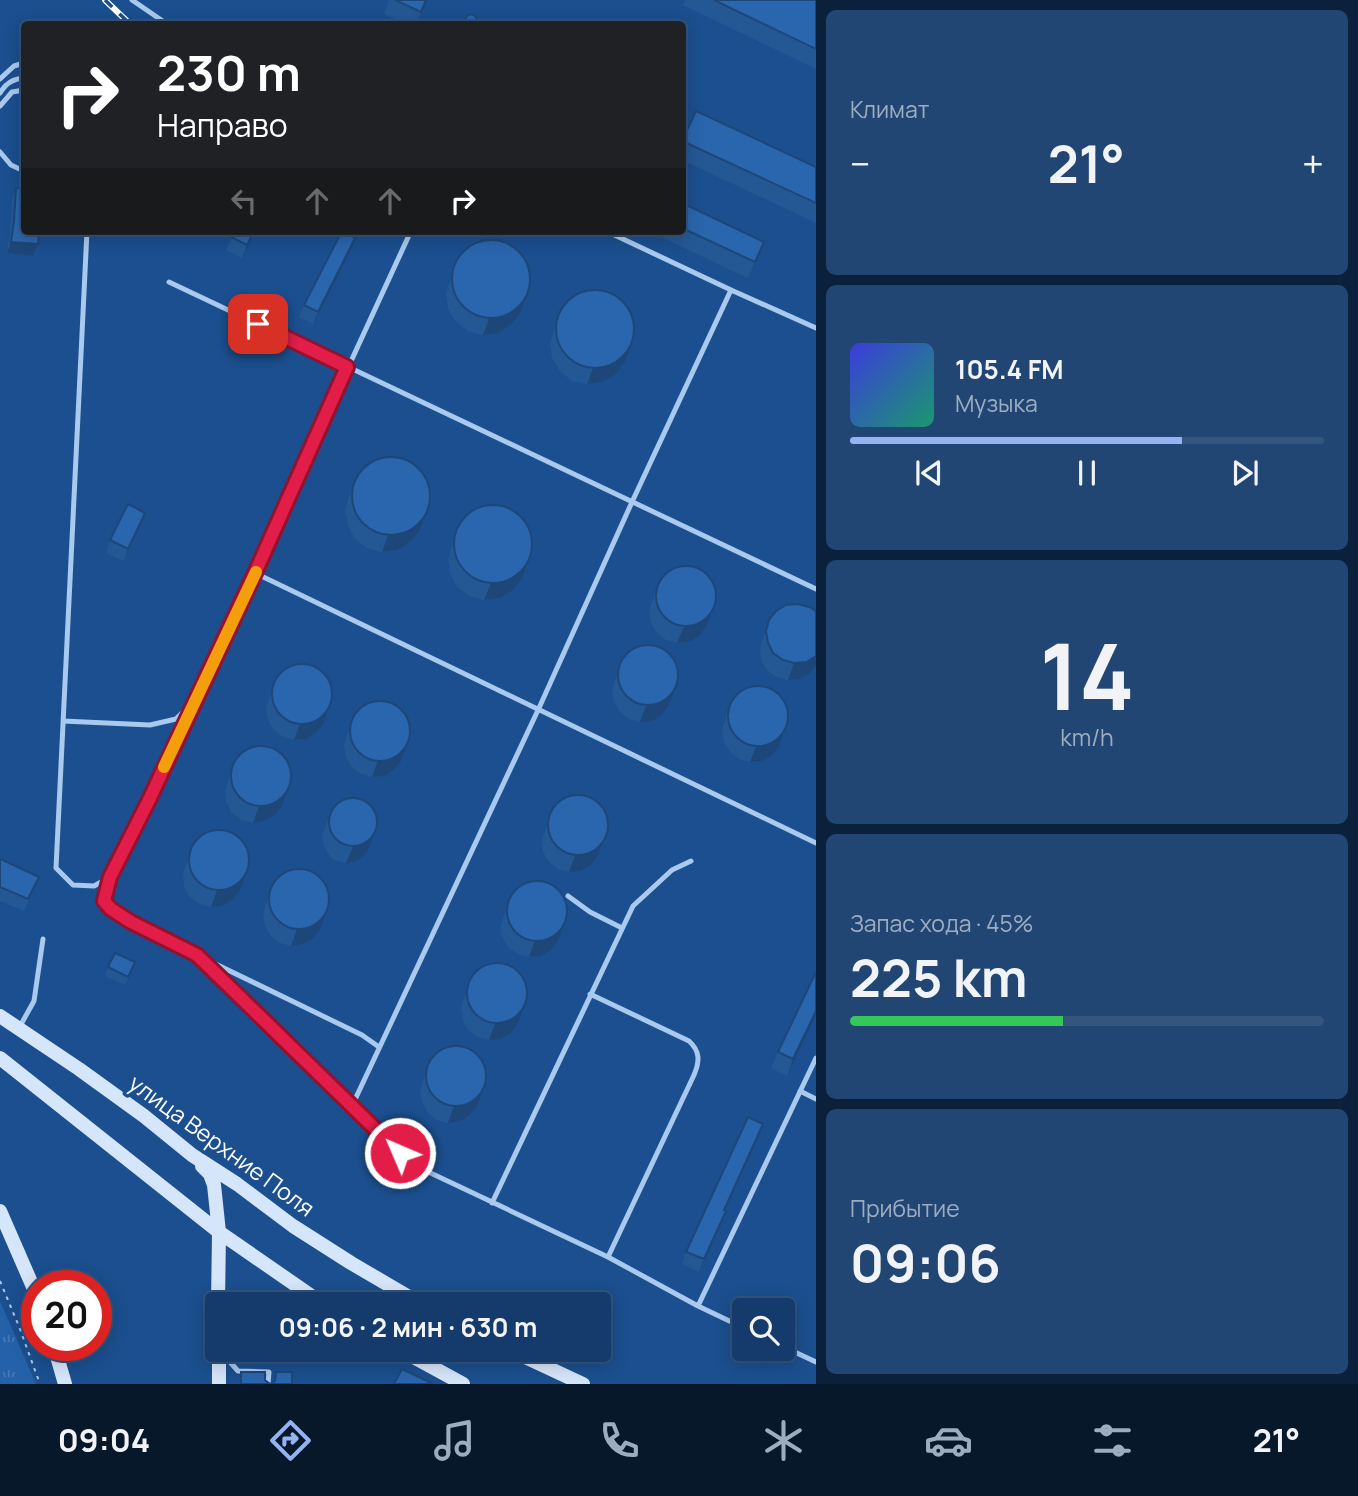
<!DOCTYPE html>
<html lang="ru">
<head>
<meta charset="utf-8">
<style>
  body { margin:0; font-family:Manrope,sans-serif; background:#214673; color:#f1f3f6; height:100vh; display:flex; flex-direction:column; font-size:26px; white-space:nowrap }
  * { box-sizing:border-box; margin:0 }
  p { font-size:23px; color:#9dadc1 }
  .icon { flex:none; width:38px; height:38px; fill:none; stroke:currentColor; stroke-width:2; stroke-linecap:round; stroke-linejoin:round }
  .map { position:relative; flex:1; overflow:hidden }
  .details { display:flex; flex-direction:column; gap:10px; padding:10px; background:#0b203b; width:542px }
  .details>* { flex:none }
  .top-card { position:absolute; left:21px; top:21px; width:665px; height:214px; border-radius:7px; box-shadow:0 4px 18px #0003,0 0 0 2px #33557e; background:#202124; color:#fff; overflow:hidden }
  .controls { position:absolute; left:732px; top:1298px; display:grid; gap:14px }
  .controls a { display:grid; place-items:center; width:63px; height:63px; border-radius:7px; background:#143b6b; box-shadow:0 4px 18px #0003,0 0 0 2px #33557e; font-size:35px }
  .speed { position:absolute; left:21px; top:1270px; display:flex; gap:14px; font-size:35px; font-weight:700; text-align:center }
  .speed>* { display:grid; place-content:center; width:91px; height:91px; border-radius:50%; background:#143b6b; box-shadow:0 4px 18px #0003,0 0 0 2px #33557e; line-height:1 }
  .speed .limit { border:10px solid #d22; background:#fff; color:#111 }
  .pin { position:absolute; display:grid; place-items:center; width:60px; height:60px; color:#fff; margin:-30px; border-radius:14px; box-shadow:0 4px 10px #0006 }
  .me { position:absolute; width:77px; margin:-38px; rotate:315deg; stroke-linejoin:round; filter:drop-shadow(0 0 5px #0008) }
  .turn { display:flex; align-items:center; gap:24px; height:147px; padding:0 21px; font-size:32px }
  .turn .icon { width:91px; height:91px; stroke-width:2.5 }
  .turn b { display:block; font-size:49px; line-height:60px }
  .lanes { display:flex; align-items:center; height:66px; padding:0 21px; background:#0003; justify-content:center; gap:35px; direction:ltr }
  .lanes .off { opacity:.35 }
  .big { font-size:52px; font-weight:700; line-height:1.1 }
  .details .tile { flex:1; display:flex; flex-direction:column; justify-content:center; gap:10px; min-width:0; padding:0 24px; border-radius:10px; background:#214673 }
  .details .dial { align-items:center; gap:0 }
  .dial b { font-size:91px; line-height:1 }
  .song { display:flex; align-items:center; gap:21px }
  .cover { width:84px; height:84px; border-radius:10px; background:linear-gradient(135deg,hsl(240 70% 55%),hsl(160 70% 35%)) }
  .played { height:7px; border-radius:4px; background:linear-gradient(90deg,#95b2f1 70%,#33557e 70%) }
  .keys { display:flex; justify-content:space-around; direction:ltr }
  .heat { display:flex; justify-content:space-between; align-items:center; font-size:38px; direction:ltr }
  .charge { height:10px; border-radius:5px; background:linear-gradient(90deg,#34c759 45%,#33557e 0) }
  .trip { position:absolute; left:205px; top:1292px; width:406px; height:70px; border-radius:7px; background:#143b6b; box-shadow:0 4px 18px #0003,0 0 0 2px #33557e; font-weight:700; line-height:70px; text-align:center }
  .menu { display:flex; height:112px; justify-content:space-around; align-items:center; background:#08182b; color:#9dadc1 }
  .menu .icon { width:49px; height:49px }
  .menu .active { color:#95b2f1 }
  .menu b { font-size:32px; color:#f1f3f6 }
  main { display:flex; flex:1; min-height:0 }
  .map>svg:first-child { display:block }
</style>
</head>
<body>
<main>
<div class="map">
<svg width="816" height="1384" viewBox="0 0 816 1384">
  <defs>
    <pattern id="park-tufts" width="24" height="20" patternUnits="userSpaceOnUse" patternTransform="scale(1.75)"><rect width="24" height="20" fill="#2461a8"/><path d="M3 7l-1-3M5 7V3M7 7l1-3M15 17l-1-3M17 17v-4M19 17l1-3" fill="none" stroke="#4579b5"/></pattern>
  </defs>
  <rect width="100%" height="100%" fill="#1b4f8f"/>
  <!-- park -->
  <path fill="url(#park-tufts)" d="M0,1301l36,83h-36z"/>
  <g fill="none" stroke-linecap="round" stroke-linejoin="round">
    <!-- path -->
    <path stroke="#a9c9ee" stroke-width="2" stroke-dasharray="3.5 5" stroke-linecap="butt" d="M0,1281l20,48 20,55"/>
    <!-- lane -->
    <path stroke="#a9c9ee" stroke-width="5" d="M132,0l35,24
      M0,79l14,-13 10,-3
      M0,93c6,-10 13,-14 24,-15
      M0,106l12,-14 12,-2
      M0,152l11,13 13,6
      M87,231l-31,637 17,17 21,1 16,-9
      M606,231l125,59 85,38
      M169,282l647,307
      M255,573l561,270
      M63,721l87,4 26,-6 15,-15
      M568,896l22,16 32,16
      M200,959l200,194 20,15 188,89 90,49 46,22
      M590,994l99,47c11,10 11,20 5,34l-86,182
      M19,1028l15,-27 9,-62
      M379,1047l-17,-12 -231,-112 -20,-14 -6,-8 1,-11 4,-13c30,-58 57,-118 85,-177 73,-156 143,-313 216,-469
      M800,1091l16,8
      M352,1106l187,-398 93,-206 99,-212
      M492,1203l141,-297 39,-36 19,-9
      M698,1306l118,-248
      M782,1346l34,16
      M222,1353l16,18 31,1 -1,12"/>
    <!-- secondary -->
    <path stroke="#d6e6fa" stroke-width="14" d="M0,1016l79,53 65,47 48,39 45,29 56,42 58,37 70,41
      M0,1058l219,174 104,72
      M202,1166l8,8 4,11 5,47 -1,72
      M0,1211l37,85
      M54,1346l11,38
      M219,1349v35
      M399,1349l64,35
      M508,1349l75,35"/>
    <!-- rail casing -->
    <g stroke="#fff" stroke-width="6">
      <path id="rail" d="M105,0l25,24"/>
    </g>
    <!-- rail -->
    <use href="#rail" stroke="#1b4f8f" stroke-width="3.5" stroke-dasharray="10" stroke-linecap="butt"/>
  </g>
  <!-- wall -->
  <path fill="#245895" d="M389,0h39l-11,24h-11l-22,-10z
    M685,0h131v69l-133,-64z
    M682,139l134,28v56l-134,-63z
    M16,188l22,56 -5,12 -26,-3 3,-20 2,-34z
    M682,203l82,39 -6,16 -10,20 -100,-47h34z
    M234,231h22l-14,27 -16,-8z
    M351,251l-38,73 -14,-7 5,-12z
    M456,262l71,34 -7,17 -9,12 -13,8 -15,2 -15,-4 -12,-9 -8,-13 -2,-15z
    M560,312l71,34 -6,16 -10,13 -13,7 -15,2 -15,-3 -12,-10 -8,-13 -2,-15z
    M355,479l71,34 -6,17 -10,12 -13,8 -15,2 -15,-4 -12,-9 -7,-14 -3,-15z
    M145,513l-4,12 -18,36 -17,-8 4,-13z
    M458,527l64,51 -9,12 -13,8 -16,2 -14,-4 -13,-9 -7,-13 -2,-15z
    M659,583l53,27 -6,17 -7,9 -10,6 -12,1 -11,-3 -9,-7 -6,-10 -2,-12z
    M816,611v54l-6,8 -10,6 -12,1 -11,-3 -10,-7 -6,-10 -1,-12 9,-28z
    M621,662l54,27 -6,16 -7,10 -10,6 -12,1 -11,-3 -9,-7 -6,-10 -2,-12z
    M276,680l47,44 -7,9 -10,6 -12,1 -11,-3 -9,-7 -6,-10 -2,-12z
    M731,702l48,44 -7,9 -10,6 -12,1 -11,-3 -9,-7 -6,-10 -2,-12z
    M353,717l48,44 -7,9 -10,6 -12,1 -11,-3 -9,-7 -6,-10 -2,-12z
    M234,763l48,43 -7,9 -11,6 -11,2 -11,-3 -10,-7 -6,-11 -1,-11z
    M332,810l44,21 -7,17 -4,7 -10,7 -9,1 -12,-3 -6,-6 -5,-10 -1,-8z
    M551,812l53,27 -6,16 -7,10 -10,6 -12,1 -11,-3 -9,-7 -6,-10 -1,-12z
    M192,847l48,43 -7,10 -10,5 -12,2 -11,-3 -10,-7 -6,-11 -1,-11z
    M0,859l34,30 -10,22 -24,-10z
    M272,886l48,43 -7,10 -10,5 -12,2 -11,-3 -9,-7 -6,-10 -2,-12z
    M510,897l48,44 -7,9 -10,6 -12,1 -11,-3 -10,-7 -6,-10 -1,-12z
    M108,967l24,3 -7,15 -20,-9z
    M816,972v43l-29,61 -16,-8 7,-16z
    M470,980l48,43 -7,10 -10,6 -12,1 -11,-3 -10,-7 -5,-10 -2,-12z
    M429,1063l48,43 -7,9 -10,6 -12,2 -11,-3 -9,-7 -6,-11 -2,-11z
    M763,1124l-5,13 -34,73 -3,14 -22,48 -17,-8 4,-12z"/>
  <!-- shaded-wall -->
  <path fill="#1d4779" d="M426,0h2l-12,24z
    M254,231h2l-14,27 5,-13z
    M355,238l-4,13 -38,73 5,-12z
    M11,242l27,2 -5,12 -26,-3z
    M764,242l-6,16 -10,20 7,-16z
    M527,296l-7,17 -9,12 -13,8 -15,2 6,-17z
    M631,346l-6,16 -10,13 -13,7 -15,2 6,-16z
    M145,513l-4,12 -18,36 5,-12z
    M426,513l-6,17 -10,12 -13,8 -15,2 6,-17z
    M528,562l-6,16 -9,12 -13,8 -16,2 7,-17z
    M712,610l-6,17 -7,9 -10,6 -12,1 7,-17z
    M816,656v9l-6,8 -10,6 -12,1 6,-17z
    M675,689l-6,16 -7,10 -10,6 -12,1 6,-17z
    M329,707l-6,17 -7,9 -10,6 -12,1 6,-16z
    M785,729l-6,17 -7,9 -10,6 -12,1 6,-16z
    M407,744l-6,17 -7,9 -10,6 -12,1 6,-17z
    M288,789l-6,17 -7,9 -11,6 -11,2 6,-17z
    M376,831l-7,17 -4,7 -10,7 -9,1 7,-16z
    M604,839l-6,16 -7,10 -10,6 -12,1 6,-17z
    M246,874l-6,16 -7,10 -10,5 -12,2 6,-17z
    M326,913l-6,16 -7,10 -10,5 -12,2 6,-17z
    M564,924l-6,17 -7,9 -10,6 -12,1 6,-17z
    M524,1007l-6,16 -7,10 -10,6 -12,1 6,-17z
    M816,1011v4l-29,61 6,-17z
    M483,1090l-6,16 -7,9 -10,6 -12,2 6,-17z
    M763,1124l-5,13 -39,86 5,-13z
    M726,1211l-5,13 -22,48 5,-13z"/>
  <!-- building -->
  <path fill="#2a66ad" stroke="#1d4779" stroke-width="2" d="M395,0h31l-5,12z
    M714,0h102v49z
    M465.5 20a5.5 5.5 0 1 1 11 0a5.5 5.5 0 1 1-11 0Z
    M696,111l120,56v36l-134,-62z
    M16,188h8v43h15l-1,13 -27,-2 3,-21z
    M682,203l82,39 -9,20 -73,-34z
    M234,231h20l-7,14 -16,-8z
    M342,231l13,7 -37,74 -14,-7z
    M452 279a39 39 0 1 1 78 0a39 39 0 1 1-78 0Z
    M556 329a39 39 0 1 1 78 0a39 39 0 1 1-78 0Z
    M352 496a39 39 0 1 1 78 0a39 39 0 1 1-78 0Z
    M128,504l17,9 -17,36 -18,-9z
    M454 544a39 39 0 1 1 78 0a39 39 0 1 1-78 0Z
    M656 596a30 30 0 1 1 60 0a30 30 0 1 1-60 0Z
    M798,604l11,3 7,4v45l-10,6 -12,1 -11,-3 -10,-7 -5,-10 -2,-12 3,-11 7,-9 10,-6z
    M618 675a30 30 0 1 1 60 0a30 30 0 1 1-60 0Z
    M272 694a30 30 0 1 1 60 0a30 30 0 1 1-60 0Z
    M728 716a30 30 0 1 1 60 0a30 30 0 1 1-60 0Z
    M350 731a30 30 0 1 1 60 0a30 30 0 1 1-60 0Z
    M231 776a30 30 0 1 1 60 0a30 30 0 1 1-60 0Z
    M548 825a30 30 0 1 1 60 0a30 30 0 1 1-60 0Z
    M329 822a24 24 0 1 1 48 0a24 24 0 1 1-48 0Z
    M189 860a30 30 0 1 1 60 0a30 30 0 1 1-60 0Z
    M0,859l39,18 -11,22 -28,-12z
    M269 899a30 30 0 1 1 60 0a30 30 0 1 1-60 0Z
    M507 911a30 30 0 1 1 60 0a30 30 0 1 1-60 0Z
    M115,953l20,9 -7,15 -20,-10z
    M467 993a30 30 0 1 1 60 0a30 30 0 1 1-60 0Z
    M816,972v39l-23,48 -15,-7z
    M426 1076a30 30 0 1 1 60 0a30 30 0 1 1-60 0Z
    M748,1117l15,7 -39,86 2,1 -22,48 -18,-7z
    M402,1369l31,15h-39z
    M241,1372h24v8l5,4 5,-3 1,-9h16v12h-51z"/>
  <g fill="none" stroke-linecap="round" stroke-linejoin="round">
    <!-- route casing -->
    <g stroke="#92132f" stroke-width="18">
      <path id="route" d="M258,324l89,43 -92,206 -106,227 -39,77 -6,24 7,8 20,13 66,33 203,198"/>
    </g>
    <!-- route -->
    <use href="#route" stroke="#e11d48" stroke-width="12"/>
    <!-- slow -->
    <path stroke="#f59e0b" stroke-width="12" d="M164,767l92,-195"/>
  </g>
  <g text-anchor="middle" dominant-baseline="central" stroke-width="7" stroke-linejoin="round" paint-order="stroke">
    <!-- street labels -->
    <g font-size="23" fill="#fff" stroke="#1b4f8f">
      <text transform="translate(222 1145) rotate(36)">улица Верхние Поля</text>
    </g>
  </g>
</svg>
<div class="controls">
<a><svg class="icon" aria-label="search" viewBox="0 0 24 24"><circle cx="10" cy="10" r="6"/><path d="M15 15l6 6"/></svg></a>
</div>
<div class="speed"><div class="limit">20</div></div>
<div class="pin" style="left:258px;top:324px;background:#d93025"><svg class="icon" aria-label="arrive" viewBox="0 0 24 24"><path d="M6 21V4h12l-3 4 3 4H6"/></svg></div>
<svg class="me" style="left:400px;top:1153px" viewBox="-20 -20 40 40"><circle r="17" fill="#e11d48" stroke="#fff" stroke-width="3"/><path d="M0-11L8 9 0 5-8 9z" fill="#fff"/></svg>
<div class="trip">09:06 · 2 мин · 630 m</div>
<div class="top-card">
<div class="turn"><svg class="icon" aria-label="right" viewBox="0 0 24 24"><path d="M7 20v-9h11M14 6l5 5-5 5"/></svg><div><b>230 m</b>Направо</div></div>
<div class="lanes"><svg class="icon off" aria-label="left" viewBox="0 0 24 24"><path d="M17 20v-9H6M10 6l-5 5 5 5"/></svg><svg class="icon off" aria-label="ahead" viewBox="0 0 24 24"><path d="M12 20V5M6 11l6-6 6 6"/></svg><svg class="icon off" aria-label="ahead" viewBox="0 0 24 24"><path d="M12 20V5M6 11l6-6 6 6"/></svg><svg class="icon" aria-label="right" viewBox="0 0 24 24"><path d="M7 20v-9h11M14 6l5 5-5 5"/></svg></div>
</div>
</div>
<section class="details">
<div class="tile"><p>Климат</p>
<div class="heat"><a>−</a><b class="big">21°</b><a>+</a></div>
</div>
<div class="tile">
<div class="song"><i class="cover"></i><div><b>105.4 FM</b><p>Музыка</p></div></div>
<div class="played"></div>
<div class="keys"><svg class="icon" aria-label="previous" viewBox="0 0 24 24"><path d="M18 5L8 12l10 7zM5 5v14"/></svg><svg class="icon" aria-label="pause" viewBox="0 0 24 24"><path d="M8 5v14M16 5v14"/></svg><svg class="icon" aria-label="next" viewBox="0 0 24 24"><path d="M6 5l10 7-10 7zM19 5v14"/></svg></div>
</div>
<div class="tile dial"><b>14</b><p>km/h</p></div>
<div class="tile"><p>Запас хода · 45%</p><b class="big">225 km</b><div class="charge"></div></div>
<div class="tile"><p>Прибытие</p><b class="big">09:06</b></div>
</section>
</main>
<nav class="menu">
<b>09:04</b>
<svg class="icon active" aria-label="directions" viewBox="0 0 24 24"><path d="M12 3l9 9-9 9-9-9zM9 14v-3h6M13 9l2 2-2 2"/></svg>
<svg class="icon" aria-label="music" viewBox="0 0 24 24"><path d="M9 18V5l10-2v13"/><circle cx="6" cy="18" r="3"/><circle cx="16" cy="16" r="3"/></svg>
<svg class="icon" aria-label="phone" viewBox="0 0 24 24"><path d="M5 4h4l2 5-3 2q2 4 5 5l2-3 5 2v4C11 20 4 13 5 4z"/></svg>
<svg class="icon" aria-label="climate" viewBox="0 0 24 24"><path d="M12 3v18M4 7l16 10M4 17L20 7"/></svg>
<svg class="icon" aria-label="car" viewBox="0 0 24 24"><path d="M5 17H2v-5l4-1 3-4h7l3 4 3 1v5h-3M9 17h6M6 11h13"/><circle cx="7" cy="17" r="2"/><circle cx="17" cy="17" r="2"/></svg>
<svg class="icon" aria-label="filters" viewBox="0 0 24 24"><path d="M4 7h16M4 17h16"/><circle cx="9" cy="7" r="2"/><circle cx="15" cy="17" r="2"/></svg>
<b>21°</b>
</nav>
</body>
</html>
